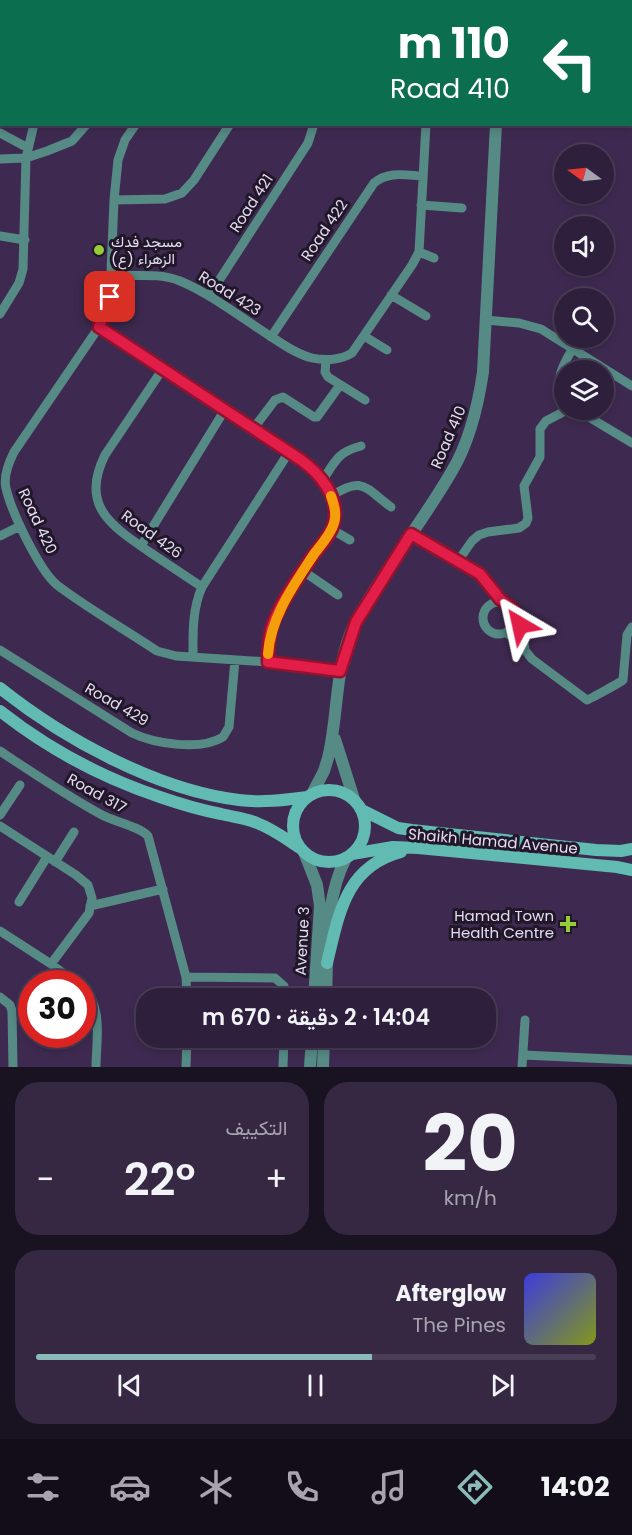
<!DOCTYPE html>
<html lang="ar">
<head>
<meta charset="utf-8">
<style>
  body { margin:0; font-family:Poppins,Vazirmatn,sans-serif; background:#362843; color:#f1f3f6; direction:rtl; height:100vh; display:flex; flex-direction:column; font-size:22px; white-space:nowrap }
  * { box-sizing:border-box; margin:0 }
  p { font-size:20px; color:#a7a3af }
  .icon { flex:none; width:33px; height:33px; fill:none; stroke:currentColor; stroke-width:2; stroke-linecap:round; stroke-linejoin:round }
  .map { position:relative; height:1067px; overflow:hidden; direction:ltr }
  .sheet { display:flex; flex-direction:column; gap:15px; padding:15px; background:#191221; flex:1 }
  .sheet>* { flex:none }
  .top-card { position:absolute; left:0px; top:0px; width:633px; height:126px; box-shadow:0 3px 9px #0003,0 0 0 2px #493e56; direction:rtl; background:#0b6e4f; color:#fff; overflow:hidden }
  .needle { width:39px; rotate:285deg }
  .buttons { position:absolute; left:554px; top:144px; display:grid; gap:12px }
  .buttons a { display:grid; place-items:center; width:60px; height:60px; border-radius:50%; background:#2e203c; box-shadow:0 3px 9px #0003,0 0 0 2px #493e56; font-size:30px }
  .speed { position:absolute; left:18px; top:970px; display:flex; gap:12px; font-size:30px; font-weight:700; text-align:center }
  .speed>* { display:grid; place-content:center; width:78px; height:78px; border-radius:50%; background:#2e203c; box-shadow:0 3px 9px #0003,0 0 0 2px #493e56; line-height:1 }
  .speed .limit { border:9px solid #d22; background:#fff; color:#111 }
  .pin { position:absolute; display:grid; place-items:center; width:51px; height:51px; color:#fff; margin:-26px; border-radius:12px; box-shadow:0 3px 9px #0006 }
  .me { position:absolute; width:66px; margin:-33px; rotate:324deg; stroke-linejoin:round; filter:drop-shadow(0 0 4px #0008) }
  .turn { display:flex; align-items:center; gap:21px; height:126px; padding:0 24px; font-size:27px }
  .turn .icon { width:78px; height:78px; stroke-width:2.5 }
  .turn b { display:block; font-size:42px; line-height:51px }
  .big { font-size:45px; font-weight:600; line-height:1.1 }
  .sheet .card { flex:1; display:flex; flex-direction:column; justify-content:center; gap:9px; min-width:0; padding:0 21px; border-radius:24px; background:#362843 }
  .sheet .dial { align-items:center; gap:0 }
  .dial b { font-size:78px; line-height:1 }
  .song { display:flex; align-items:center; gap:18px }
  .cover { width:72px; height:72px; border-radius:9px; background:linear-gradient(135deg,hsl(240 70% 55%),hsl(70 70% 35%)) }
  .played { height:6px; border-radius:3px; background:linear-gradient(90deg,#8bbbb9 60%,#493e56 60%) }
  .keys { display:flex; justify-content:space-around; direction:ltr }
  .heat { display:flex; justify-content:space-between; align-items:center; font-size:33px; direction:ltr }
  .sheet .tiles { flex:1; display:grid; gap:15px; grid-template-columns:1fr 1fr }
  .card:last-child { grid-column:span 2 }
  .trip { position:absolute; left:136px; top:988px; width:360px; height:60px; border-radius:24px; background:#2e203c; box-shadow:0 3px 9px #0003,0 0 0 2px #493e56; font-weight:600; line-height:60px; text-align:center; direction:rtl }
  .tab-bar { display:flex; height:96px; justify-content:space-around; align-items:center; background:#120d18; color:#a7a3af }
  .tab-bar .icon { width:42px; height:42px }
  .tab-bar .on { color:#8bbbb9 }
  .tab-bar b { font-size:27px; color:#f1f3f6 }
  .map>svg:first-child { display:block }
</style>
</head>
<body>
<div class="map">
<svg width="632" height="1067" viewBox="0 0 632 1067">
  <rect width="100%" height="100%" fill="#3e2a50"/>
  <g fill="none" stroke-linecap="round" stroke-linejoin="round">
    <!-- minor -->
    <path stroke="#568a85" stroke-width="9" d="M135,0l2,2
      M18,2l1,-2
      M112,2l1,-2
      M305,2v-2
      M609,2v-2
      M0,30l2,-2
      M0,80l2,1
      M136,124l-11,16 -7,20 -4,40 -4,97 -11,30 -85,125c-5,10 -11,24 -8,36 5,23 33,82 51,97 30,23 69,45 100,66l19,5 92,6 72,9
      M0,133l28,15
      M0,159l26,-1 21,-7 25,-10 15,-17
      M114,200l51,-1 17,-6 12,-13 36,-56
      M421,205l41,3
      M0,236l25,4
      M419,252l15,6
      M112,275c23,2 46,-3 68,6 31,13 59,35 87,53 14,9 29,20 45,24 13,3 29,2 40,-5l60,-88 7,-13 7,-128
      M391,295l35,21
      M209,296l99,-153 6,-19
      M0,314l19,-31 4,-14 3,-111 8,-34
      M486,320l33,3 22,6 91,57
      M99,327l202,133c18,13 39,38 33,62 -2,12 -15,25 -22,35 -13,21 -34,49 -41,73 -3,10 -3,21 -3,32
      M364,336l23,14
      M271,337l103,-154c14,-12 31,-8 48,-7
      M326,360l-1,12 3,5 37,23
      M162,370l-57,85c-25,50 5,70 43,96 18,12 36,24 54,36
      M564,397c-10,-18 -1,-32 9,-49
      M577,410l55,33
      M253,429l22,-29 8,-3 31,20h3l23,-32
      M323,480c12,-19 15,-28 38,-34
      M331,496c32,-20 33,-9 60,11
      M331,529l19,11
      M411,533l65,38 28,32
      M0,536l20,-10
      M141,546l83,-135
      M458,561l14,-20 7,-6 9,-3 31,-4 7,-5 2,-5 -4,-32 16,-29v-28l6,-8 21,-11
      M303,571l35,24
      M483 618a16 16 0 1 1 32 0a16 16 0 1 1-32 0Z
      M515,615l7,15 3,20
      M506,633l10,6 16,20 55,41c3,-1 34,-18 36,-20l4,-45 5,-8
      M0,650l132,83c23,11 69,18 91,4l6,-10 6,-67
      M193,657c0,-24 -1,-47 9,-70l87,-135
      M0,751c33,22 67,45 102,64 13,7 37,11 46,21l38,141 1,22
      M0,815l20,-30
      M0,826l76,49 12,10 4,13 -3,15 -38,51
      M55,862l19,-30
      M19,902l28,-45
      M90,906l73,-17
      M0,931l51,33 27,20
      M186,977l89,1 9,8 1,13
      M82,987c22,18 14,55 14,80
      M0,997l10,8 2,6 1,56
      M523,1055l109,5
      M186,1067l1,-29
      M283,1067l1,-29
      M522,1067l3,-47"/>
    <!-- tertiary -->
    <path stroke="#568a85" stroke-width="12" d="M502,2v-2
      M335,739l19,60
      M312,794l12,-23 4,-13c11,-45 6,-94 28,-137 28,-52 66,-98 96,-150 18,-30 26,-65 31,-99l13,-248
      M304,852l13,33 3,21 -6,93
      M326,999c2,-46 -2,-99 20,-141
      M310,1067l2,-29
      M323,1067l1,-29"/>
    <!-- secondary -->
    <path stroke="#62bbb2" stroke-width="12" d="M0,688c64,51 157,102 239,112 23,3 45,0 68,-3
      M0,711c47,37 103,67 160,86 20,7 41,13 61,17 12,3 25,4 36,9 16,6 29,16 43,25
      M293 826a36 36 0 1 1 72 0a36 36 0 1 1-72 0Z
      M362,810l36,18 14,2 184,20 25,1 11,-2
      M352,854l41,-7 25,1 199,19 15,3
      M327,963c12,-49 18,-96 74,-111"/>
  </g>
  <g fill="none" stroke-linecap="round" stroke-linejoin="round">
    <!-- route casing -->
    <g stroke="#92132f" stroke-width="15">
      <path id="route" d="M110,297l-11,30 202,133c18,13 39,37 33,62 -2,12 -15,25 -22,35 -14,21 -34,49 -41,73 -2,10 -3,21 -3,32l72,9 16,-49 55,-88 69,40 20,25 13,10 7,16"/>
    </g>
    <!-- route -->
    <use href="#route" stroke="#e11d48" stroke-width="10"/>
    <!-- slow -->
    <path stroke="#f59e0b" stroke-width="10" d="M268,654c3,-38 26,-69 46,-100 7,-9 17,-20 20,-31 3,-9 0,-18 -3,-27"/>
  </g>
  <!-- markers -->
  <g fill="#97cc38" stroke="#201729" stroke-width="2">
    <circle cx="99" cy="250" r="6"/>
    <path d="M565 915h6v6h6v6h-6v6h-6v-6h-6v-6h6z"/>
  </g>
  <g text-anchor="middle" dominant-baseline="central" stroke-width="6" stroke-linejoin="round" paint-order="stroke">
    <!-- street labels -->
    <g font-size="15" fill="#e6daf3" stroke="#201729">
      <text transform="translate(251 203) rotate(-57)">Road 421</text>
      <text transform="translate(324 230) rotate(-56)">Road 422</text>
      <text transform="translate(230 293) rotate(32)">Road 423</text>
      <text transform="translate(448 437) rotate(-67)">Road 410</text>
      <text transform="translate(38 521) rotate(65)">Road 420</text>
      <text transform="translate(152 534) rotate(36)">Road 426</text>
      <text transform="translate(117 704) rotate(30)">Road 429</text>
      <text transform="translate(97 793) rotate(29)">Road 317</text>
      <text transform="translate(493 841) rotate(5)">Shaikh Hamad Avenue</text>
      <text transform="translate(302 941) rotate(-87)">Avenue 3</text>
    </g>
    <!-- poi labels -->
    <g font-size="15" fill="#e6daf3" stroke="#201729" text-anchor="start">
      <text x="111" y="241">مسجد فدك<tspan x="111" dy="17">الزهراء (ع)</tspan></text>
      <text x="554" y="915" text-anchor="end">Hamad Town<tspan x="554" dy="17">Health Centre</tspan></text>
    </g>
  </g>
</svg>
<div class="buttons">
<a><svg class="needle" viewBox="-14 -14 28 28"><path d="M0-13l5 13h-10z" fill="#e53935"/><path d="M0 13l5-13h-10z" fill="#a7a3af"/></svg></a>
<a><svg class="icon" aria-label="sound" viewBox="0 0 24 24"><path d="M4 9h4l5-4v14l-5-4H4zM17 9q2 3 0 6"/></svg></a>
<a><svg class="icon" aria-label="search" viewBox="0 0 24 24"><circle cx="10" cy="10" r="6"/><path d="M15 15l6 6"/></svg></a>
<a><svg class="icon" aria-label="layers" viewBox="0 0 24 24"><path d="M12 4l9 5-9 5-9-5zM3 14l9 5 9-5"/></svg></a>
</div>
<div class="speed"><div class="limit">30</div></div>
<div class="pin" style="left:110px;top:297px;background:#d93025"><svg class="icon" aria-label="arrive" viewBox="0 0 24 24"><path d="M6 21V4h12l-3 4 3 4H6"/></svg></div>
<svg class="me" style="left:520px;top:625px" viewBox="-20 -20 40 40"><path d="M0-17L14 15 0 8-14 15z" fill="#e11d48" stroke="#fff" stroke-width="4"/></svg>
<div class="trip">14:04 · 2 دقيقة · 670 m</div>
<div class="top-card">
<div class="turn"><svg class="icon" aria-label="left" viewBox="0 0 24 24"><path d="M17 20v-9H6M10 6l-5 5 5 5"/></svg><div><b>110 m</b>Road 410</div></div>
</div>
</div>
<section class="sheet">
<div class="tiles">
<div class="card dial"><b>20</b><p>km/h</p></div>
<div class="card"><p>التكييف</p>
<div class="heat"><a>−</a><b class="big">22°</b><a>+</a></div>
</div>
<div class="card">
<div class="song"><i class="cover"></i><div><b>Afterglow</b><p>The Pines</p></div></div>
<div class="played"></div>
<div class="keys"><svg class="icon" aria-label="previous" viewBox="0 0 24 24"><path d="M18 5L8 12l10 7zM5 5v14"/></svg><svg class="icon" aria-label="pause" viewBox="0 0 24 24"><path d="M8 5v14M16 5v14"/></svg><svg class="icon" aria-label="next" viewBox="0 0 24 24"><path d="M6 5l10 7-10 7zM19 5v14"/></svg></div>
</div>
</div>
</section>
<nav class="tab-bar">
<b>14:02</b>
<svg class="icon on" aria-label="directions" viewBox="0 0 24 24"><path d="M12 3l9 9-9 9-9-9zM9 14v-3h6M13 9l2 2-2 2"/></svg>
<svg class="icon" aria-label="music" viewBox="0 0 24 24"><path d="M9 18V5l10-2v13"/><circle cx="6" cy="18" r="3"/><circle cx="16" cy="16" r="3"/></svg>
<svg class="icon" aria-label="phone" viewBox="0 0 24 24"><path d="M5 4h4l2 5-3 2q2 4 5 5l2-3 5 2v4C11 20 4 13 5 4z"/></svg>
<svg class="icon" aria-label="climate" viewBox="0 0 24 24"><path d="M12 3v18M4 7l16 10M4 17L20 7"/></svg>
<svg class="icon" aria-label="car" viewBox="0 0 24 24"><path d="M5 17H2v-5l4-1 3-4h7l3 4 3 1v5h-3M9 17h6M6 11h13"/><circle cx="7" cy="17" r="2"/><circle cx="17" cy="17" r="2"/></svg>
<svg class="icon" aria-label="filters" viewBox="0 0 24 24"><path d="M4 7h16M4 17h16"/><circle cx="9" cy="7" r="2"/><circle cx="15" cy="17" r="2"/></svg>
</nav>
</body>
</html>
